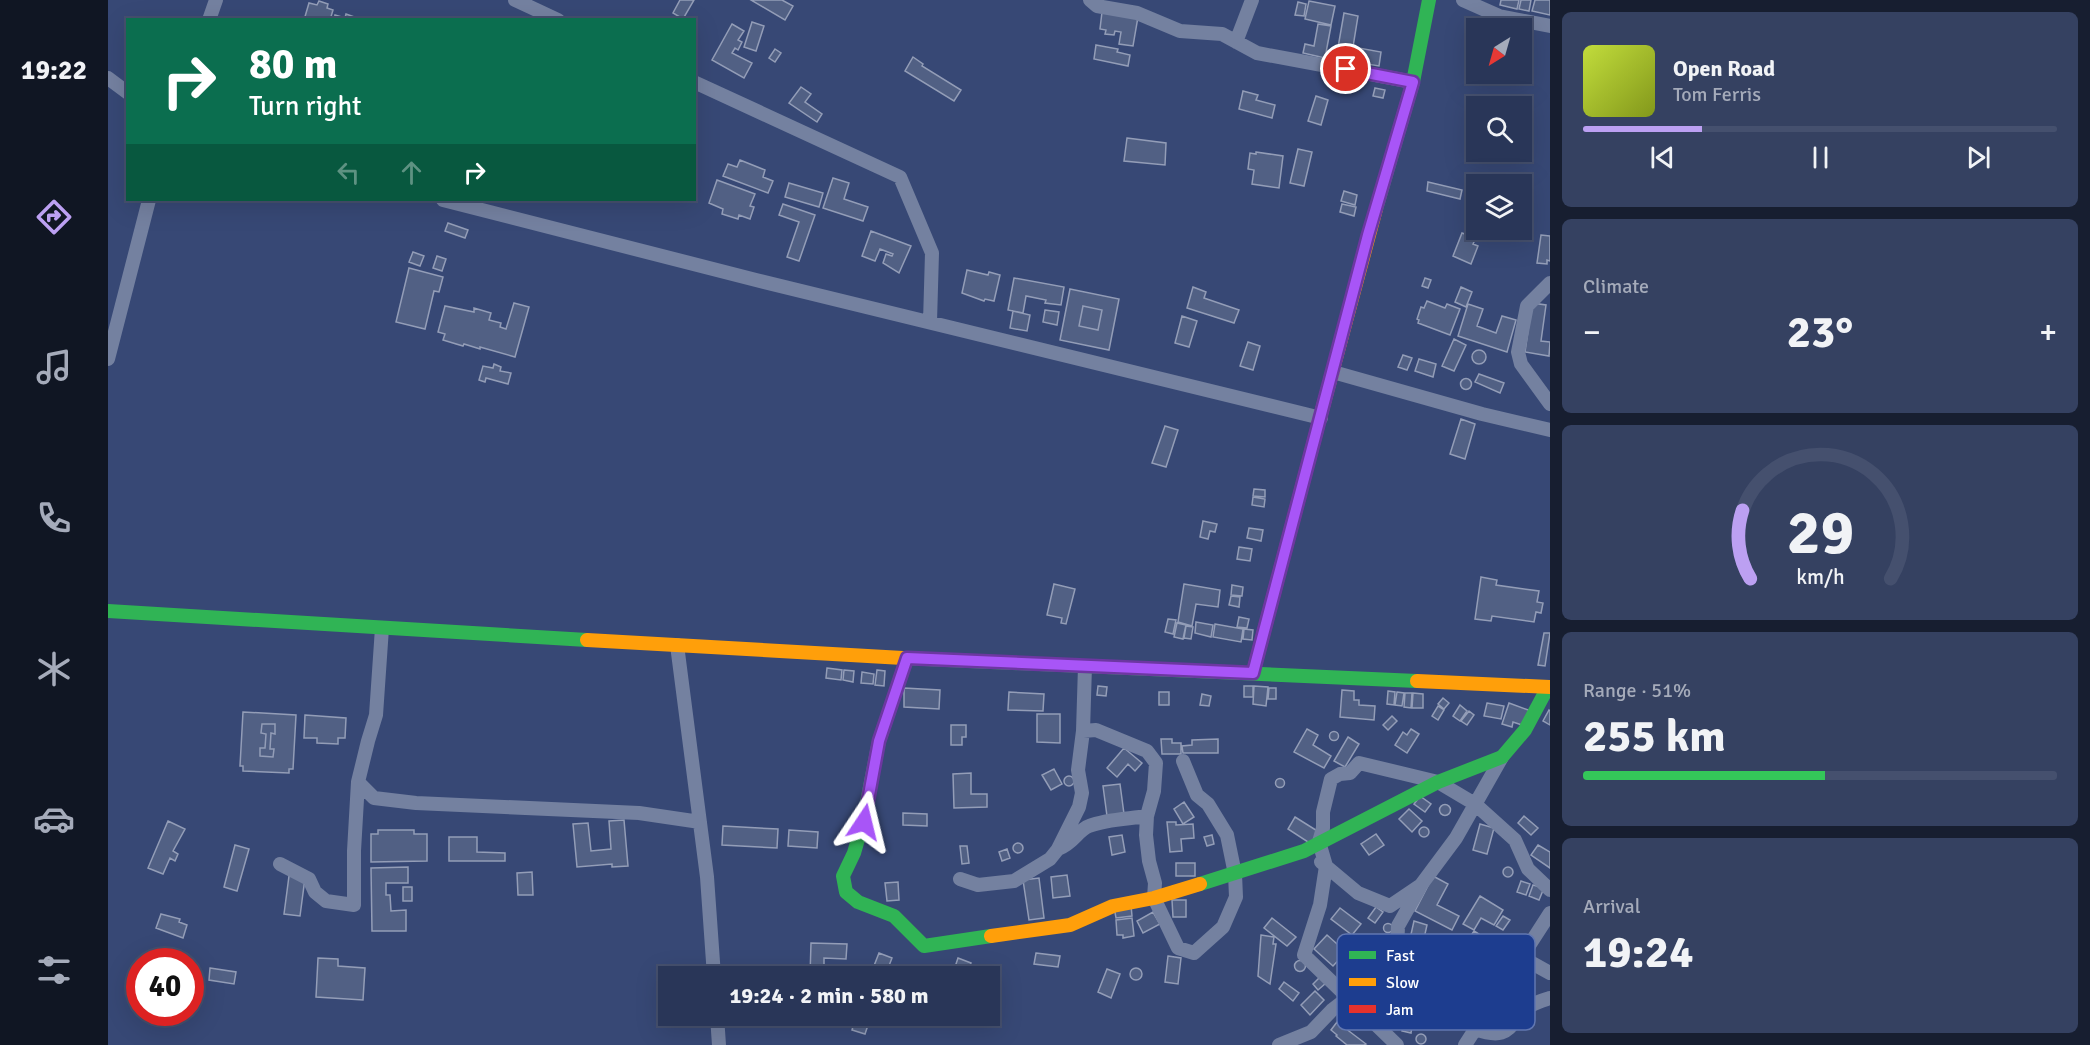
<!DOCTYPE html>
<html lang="en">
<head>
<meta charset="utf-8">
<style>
  body { margin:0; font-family:Signika,sans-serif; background:#354161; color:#f1f3f6; height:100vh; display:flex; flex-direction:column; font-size:22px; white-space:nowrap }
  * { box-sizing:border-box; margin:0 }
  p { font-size:20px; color:#a5abba }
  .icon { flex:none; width:33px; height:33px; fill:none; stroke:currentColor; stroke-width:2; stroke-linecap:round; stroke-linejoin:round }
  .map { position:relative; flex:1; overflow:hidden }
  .side { display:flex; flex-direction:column; gap:12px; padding:12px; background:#171e30; width:540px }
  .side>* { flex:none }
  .hud { position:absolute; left:18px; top:18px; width:570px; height:183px; border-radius:0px; box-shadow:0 6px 24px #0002,0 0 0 2px #45506e; background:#0b6e4f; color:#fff; overflow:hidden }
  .needle { width:39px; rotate:217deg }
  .controls { position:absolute; left:1358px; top:18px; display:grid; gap:12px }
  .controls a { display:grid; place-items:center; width:66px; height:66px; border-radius:0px; background:#293658; box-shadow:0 6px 24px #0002,0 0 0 2px #45506e; font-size:30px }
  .speed { position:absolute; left:18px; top:948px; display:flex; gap:12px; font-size:30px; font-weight:700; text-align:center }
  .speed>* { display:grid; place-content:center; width:78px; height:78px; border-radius:50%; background:#293658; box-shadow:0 6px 24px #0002,0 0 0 2px #45506e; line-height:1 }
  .speed .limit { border:9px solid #d22; background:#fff; color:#111 }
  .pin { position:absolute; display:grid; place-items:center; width:51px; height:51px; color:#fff; margin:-26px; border:3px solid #fff; border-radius:50%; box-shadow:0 2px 6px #0007 }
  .me { position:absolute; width:66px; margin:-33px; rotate:10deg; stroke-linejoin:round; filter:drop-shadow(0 0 4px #0008) }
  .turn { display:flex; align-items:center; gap:21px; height:126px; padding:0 24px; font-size:27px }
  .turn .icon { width:78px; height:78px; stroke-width:2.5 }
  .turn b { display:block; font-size:42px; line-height:51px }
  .lanes { display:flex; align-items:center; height:57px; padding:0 24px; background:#0003; justify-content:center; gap:30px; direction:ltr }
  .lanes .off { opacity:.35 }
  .big { font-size:45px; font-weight:700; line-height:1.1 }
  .side .widget { flex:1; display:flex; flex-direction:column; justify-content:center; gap:9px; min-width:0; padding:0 21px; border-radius:9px; background:#354161 }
  .side .dial { align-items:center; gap:0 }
  .dial svg { height:156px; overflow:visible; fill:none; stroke:#45506e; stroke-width:7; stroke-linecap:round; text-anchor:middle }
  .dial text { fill:#f1f3f6; stroke:none }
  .song { display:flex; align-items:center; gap:18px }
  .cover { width:72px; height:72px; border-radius:9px; background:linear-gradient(135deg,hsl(70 70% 55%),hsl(70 70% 35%)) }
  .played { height:6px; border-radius:3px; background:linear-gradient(90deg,#bca0f2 25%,#45506e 25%) }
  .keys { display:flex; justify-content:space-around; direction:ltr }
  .heat { display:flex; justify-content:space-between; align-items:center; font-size:33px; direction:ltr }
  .charge { height:9px; border-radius:4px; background:linear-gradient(90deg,#34c759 51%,#45506e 0) }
  .trip { position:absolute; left:550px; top:966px; width:342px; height:60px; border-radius:0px; background:#293658; box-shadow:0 6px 24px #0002,0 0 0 2px #45506e; font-weight:700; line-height:60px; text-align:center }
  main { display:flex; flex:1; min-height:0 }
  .tab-bar { display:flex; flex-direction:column; width:108px; justify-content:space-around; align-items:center; background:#101623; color:#a5abba }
  .tab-bar .icon { width:42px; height:42px }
  .tab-bar .active { color:#bca0f2 }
  .tab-bar b { font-size:27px; color:#f1f3f6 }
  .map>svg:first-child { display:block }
</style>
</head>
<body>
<main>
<nav class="tab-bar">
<b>19:22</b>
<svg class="icon active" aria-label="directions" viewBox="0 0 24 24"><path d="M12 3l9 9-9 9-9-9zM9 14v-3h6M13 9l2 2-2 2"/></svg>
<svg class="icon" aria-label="music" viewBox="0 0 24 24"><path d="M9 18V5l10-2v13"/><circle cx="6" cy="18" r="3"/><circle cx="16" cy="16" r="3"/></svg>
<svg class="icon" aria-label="phone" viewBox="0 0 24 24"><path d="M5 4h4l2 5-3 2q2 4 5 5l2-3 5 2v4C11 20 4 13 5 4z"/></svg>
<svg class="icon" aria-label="climate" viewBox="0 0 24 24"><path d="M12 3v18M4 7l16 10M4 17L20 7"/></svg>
<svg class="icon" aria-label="car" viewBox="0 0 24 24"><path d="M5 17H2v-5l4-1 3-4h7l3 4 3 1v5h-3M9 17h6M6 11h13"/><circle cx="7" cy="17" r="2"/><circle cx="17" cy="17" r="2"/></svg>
<svg class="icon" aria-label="filters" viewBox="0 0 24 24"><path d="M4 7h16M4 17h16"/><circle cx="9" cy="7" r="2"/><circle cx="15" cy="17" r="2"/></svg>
</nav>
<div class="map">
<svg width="1442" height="1045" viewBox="0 0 1442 1045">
  <rect width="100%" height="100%" fill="#374875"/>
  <!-- building -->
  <path fill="#516084" stroke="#939db7" stroke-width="1.5" fill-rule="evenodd" d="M572,0h14l-11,19 -10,-6z
    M643,0h31l11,6 -8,14z
    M1393,0h18l-2,9 -17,-4z
    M1413,0h10l-2,11 -10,-2z
    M1427,0h15v15l-18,-4z
    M211,1l9,3 -1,4 6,2 -3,10h-26l5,-17 8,2z
    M1201,1l26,5 -4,19 -26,-6z
    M1190,2l8,2 -2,12 -9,-1z
    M994,12l36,5 -5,29 -14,-2 2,-12 -6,-1 -1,4 -9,-1 1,-4 -6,-1z
    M1236,13l14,3 -5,31 28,5 -2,14 -43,-7z
    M238,14l11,4 -1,2h-22l1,-5 10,3z
    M644,22l12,4 -8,25 -12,-4z
    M624,24l12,7 -6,9 4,2 -4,8 -3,-2 -3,5 20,10 -8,15 -32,-18z
    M1210,24l13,2 -6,32 -22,-5 2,-9 9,2z
    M988,45l22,4 -1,3 13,3 -2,11 -34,-7z
    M667,49l6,4 -6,9 -6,-4z
    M805,57l10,7 -1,2 39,24 -7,11 -49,-30z
    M693,87l10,7 -6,8 17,12 -5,8 -28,-19z
    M1267,88l10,2 -2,8 -10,-2z
    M1135,91l15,4 -2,5 19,5 -3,13 -33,-9z
    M1208,96l12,4 -7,25 -13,-4z
    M1019,138l39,5 -1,22 -41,-4z
    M1190,149l14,3 -8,34 -14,-3z
    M1148,152l27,4 -4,32 -27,-4 2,-14 -6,-1 2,-16 6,1z
    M632,160l25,10 -2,7 10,4 -5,12 -45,-17 5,-12 9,3z
    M725,178l16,5 -5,16 24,8 -5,14 -40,-13z
    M609,180l38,14 -5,12 4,1 -4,12 -11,-4 -1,4 -16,-5 1,-5 -14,-6z
    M1320,182l34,8 -2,9 -33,-8z
    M681,183l34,10 -4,14 -34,-10z
    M1236,191l13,4 -2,10 -14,-4z
    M675,204l32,11 -16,46 -12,-4 12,-35 -20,-7z
    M1234,204l14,3 -2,9 -14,-4z
    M340,223l20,7 -3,8 -20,-7z
    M763,231l40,15 -12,27 -16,-10 3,-9 6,2 1,-2 -13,-5 -5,12 -13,-5z
    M1354,233l14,5 -3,6 5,2 -7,18 -18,-8z
    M1433,235l9,1v25l-3,-1v4l-10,-1z
    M305,252l11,4 -4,10 -11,-4z
    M329,256l9,3 -4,12 -9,-3z
    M301,268l34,9 -4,15 -5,-1 -9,38 -29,-7z
    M859,270l21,5 1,-3 11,3 -6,26 -9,-2 -1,2 -22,-8z
    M906,278l50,9 -3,18 -16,-2 1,-3 -20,-4 -3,17 -15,-3z
    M1317,278l6,2 -3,8 -6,-2z
    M1085,287l13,5 -2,6 35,12 -5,13 -47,-15z
    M1353,287l11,5 -6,15 -11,-5z
    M962,289l49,10 -10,51 -49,-10zM975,306l19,4 -4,20 -19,-4z
    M1319,301l18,7 2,-4 13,5 -10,26 -32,-12 1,-3 -2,-1 4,-12 3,1z
    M406,303l15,4 -14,50 -35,-10v2l-16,-5 -1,2 -20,-6 2,-6 -7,-2 7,-26 29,6v-4l17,5 -2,7 12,3 -1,4 6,2z
    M1424,303l14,2 -5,36 9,1 -1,14 -24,-4z
    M1360,304l15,5 -6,17 19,7 6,-17 14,4 -9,32 -49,-16z
    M975,306l19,4 -4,20 -19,-4z
    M937,310l14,2 -2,13 -14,-3z
    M905,311l17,4 -3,16 -17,-3z
    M1074,316l15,5 -8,26 -14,-4z
    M1346,339l12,6 -12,26 -12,-5z
    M1140,342l12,4 -7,24 -13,-4z
    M1364 357a7 7 0 1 1 14 0a7 7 0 1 1-14 0Z
    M1295,355l9,3 -5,12 -9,-3z
    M1311,359l17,5 -3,13 -18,-6z
    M386,364l7,3 -1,4 11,2 -3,11 -22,-6 -1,4 -6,-2 4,-14 10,2z
    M1371,374l25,9 -4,10 -25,-11z
    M1352.5 384a5.5 5.5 0 1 1 11 0a5.5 5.5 0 1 1-11 0Z
    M1353,419l14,5 -10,35 -15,-5z
    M1057,426l13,4 -12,37 -14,-4z
    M1146,489l11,1v7l-12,-1z
    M1145,497l12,2 -1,8 -12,-2z
    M1095,521l14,3 -2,8 -5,-1 -2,8 -8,-2z
    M1141,528l14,2 -2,11 -14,-3z
    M1131,547l13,2 -2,12 -13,-2z
    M1373,577l16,3 -1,5 43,6 -2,11 6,1 -2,10 -5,-1 -2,10 -42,-6 -1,5 -16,-2z
    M946,584l21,5 -9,35 -5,-1 1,-5 -15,-3z
    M1076,584l36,6 -2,17 -22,-3 -4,22 -14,-4z
    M1124,585l11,2 -1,9 -11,-1z
    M1123,596l9,1 -1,10 -10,-2z
    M1131,617l10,2 -2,9 -10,-1z
    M1060,619l8,1 -3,14 -8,-2z
    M1088,622l17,3 -2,12 -16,-4z
    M1069,623l9,2 -3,14 -9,-2z
    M1107,624l28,5 -2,13 -28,-5z
    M1078,626l7,1 -2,12 -7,-1z
    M1136,629l9,1 -1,10 -9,-1z
    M1436,633h6l-5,33 -7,-1z
    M719,668l15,2 -1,10 -15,-2z
    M736,670l10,1 -1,11 -10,-2z
    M769,670l8,1 -1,15 -9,-1z
    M754,672l12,2 -1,10 -12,-1z
    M990,686l9,1 -1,9 -9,-1z
    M1136,686h9v11h-9z
    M1146,686l14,1 -2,19 -13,-2z
    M796,688l36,2 -1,19 -35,-2z
    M1161,688h7v11h-8z
    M1234,690l12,1v9h5v5l16,1 -1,14 -34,-3z
    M1280,691l7,1 -1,13 -7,-1z
    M901,692l35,2 -1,17 -35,-1z
    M1051,692h10v13h-10z
    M1289,692l7,1 -2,13 -7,-1z
    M1297,693h7l-1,15 -7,-1z
    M1305,693l10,1v14h-11z
    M1094,694l9,2 -2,10 -9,-1z
    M1335,698l6,5 -5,6 -6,-5z
    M1379,703l17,3 -3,13 -17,-3z
    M1401,703l22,8 -6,15 -12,-4 -1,5 -10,-3z
    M1352,705l7,6 -7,10 -7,-5z
    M1330,706l6,4 -6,10 -6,-4z
    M1441,710l1,1v14l-7,-4z
    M1361,711l5,4 -7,10 -6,-4z
    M135,712l53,3 -3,54h-4v4l-46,-2v-5h-3zM154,724h13v10l-4,-1 -1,16h4l-1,8 -13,-1v-8h5l1,-14 -5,-1z
    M929,714h23v29l-23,-1z
    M197,715l41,3 -1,20h-7v6l-21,-1v-5h-13z
    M1284,716l5,5 -9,9 -5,-5z
    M154,724h13v10l-4,-1 -1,16h4l-1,8 -13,-1v-8h5l1,-14 -5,-1z
    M843,725h15v12h-4v8h-11z
    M1199,729l11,6 -5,10 18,11 -7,12 -30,-16z
    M1303,729l8,5 -12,19 -12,-8 8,-13 4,3z
    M1221.5 736a4.5 4.5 0 1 1 9 0a4.5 4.5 0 1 1-9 0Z
    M1240,737l11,7 -14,23 -11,-6z
    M1053,739h11v4h9v11h-19z
    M1110,739v14h-35l-1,-7 10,-1v-5z
    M1016,748l18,15 -7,8 -7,-7 -11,13 -10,-9z
    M946,769l8,15 -11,6 -9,-15z
    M863,773v21h16v13l-33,1 -1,-34z
    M956 781a5 5 0 1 1 10 0a5 5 0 1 1-10 0Z
    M1167.5 783a4.5 4.5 0 1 1 9 0a4.5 4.5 0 1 1-9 0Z
    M1012,784l4,30 -17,2 -4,-30z
    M1312,796l11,8 -6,8 -11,-8z
    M1076,802l10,15 -11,7 -9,-15z
    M1331.5 810a5.5 5.5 0 1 1 11 0a5.5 5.5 0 1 1-11 0Z
    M1301,809l13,12 -10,11 -13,-13z
    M795,813l24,1v12l-24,-1z
    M1416,816l14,12 -7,7 -13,-12z
    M1187,817l24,15 -8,12 -23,-15z
    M516,820l4,46 -16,1v-3l-35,3 -4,-43 15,-1 3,28 20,-2 -2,-28z
    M60,821l17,8 -12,22 5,3 -3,7 -5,-3 -7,16 -15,-6z
    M1059,822h9v3l17,-1 1,14 -13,1 1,12 -12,1z
    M1372,824l14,4 -7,26 -14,-4z
    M615,826l55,3 -1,19 -55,-3z
    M1311 832a5 5 0 1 1 10 0a5 5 0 1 1-10 0Z
    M270,830h36v4h13v27l-56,1v-28h7z
    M681,830l29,2 -1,16 -29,-2z
    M1268,834l8,11 -15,10 -8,-11z
    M1014,835l3,17 -13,3 -3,-18z
    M1104,835l2,9 -7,2 -3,-9z
    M341,837h28v15l28,1v8h-56z
    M905 848a5 5 0 1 1 10 0a5 5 0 1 1-10 0Z
    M127,845l14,4 -12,42 -13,-4z
    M1430,845l12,7v16l-19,-13z
    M852,846h7l2,17 -7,1z
    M899,849l3,9 -8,3 -3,-9z
    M1068,863h19v13h-19z
    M1395 872a5 5 0 1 1 10 0a5 5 0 1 1-10 0Z
    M300,867v16h-22v12h4l1,16 15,-1v21h-34l-1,-63z
    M424,872l1,23h-15l-1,-22z
    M959,875l3,21 -17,2 -2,-21z
    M181,876l16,2 -5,38 -16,-2z
    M1325,876l15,8 -11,21 22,11 -7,14 -37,-19z
    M931,878l5,40 -15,2 -6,-40z
    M1413,881l9,3 -4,11 -9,-3z
    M790,882l1,18 -12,1 -2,-18z
    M1425,885l11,3 -5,12 -10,-4z
    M295,887h9v14h-9z
    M1372,896l23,14 -9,15 -13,-7 -7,12 -11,-6z
    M1064,900h14v17h-13z
    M1023,905l1,11 -16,2 -2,-11z
    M1268,907l7,5 -8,11 -7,-5z
    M1232,908l21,16 -9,11 -21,-16z
    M1045,912l7,12 -17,9 -6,-12z
    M53,914l19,5 -1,3 8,3 -4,13 -27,-10z
    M1395,916l7,4 -7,10 -7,-4z
    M1024,918l2,18 -11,2v-3h-6l-1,-15z
    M1164,918l24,19 -9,9 -23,-18z
    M1306,921l13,4 -6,27 10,2 -3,13 -23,-6z
    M1275.5 928a4.5 4.5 0 1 1 9 0a4.5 4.5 0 1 1-9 0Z
    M1366,931l37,24 -8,12 -12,-8 -1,2 -6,-6 -2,2 -3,-2 1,-3 -14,-9z
    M1153,935l13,2 -1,7h3l-6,40 -12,-8z
    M1219,935l19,17 -13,14 -19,-17z
    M703,943l36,1 -1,15 -22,-1v16l22,2h-36z
    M771,953l13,5 -7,18h-15z
    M928,953l24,3 -2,11 -24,-3z
    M1060,956l13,2 -3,26 -13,-2z
    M210,958l20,1v7l27,2 -2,32 -47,-3z
    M850,958l13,5 -5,13h-14z
    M1186.5 966a5.5 5.5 0 1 1 11 0a5.5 5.5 0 1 1-11 0Z
    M1022 974a6 6 0 1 1 12 0a6 6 0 1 1-12 0Z
    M102,968l26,4 -2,12 -25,-4z
    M999,969l13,5 -9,24 -13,-6z
    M1212,977l6,6 -8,7 -5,-6z
    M1176,982l15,11 -6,8 -14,-12z
    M1207,991l9,9 -14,15 -9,-10z
    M1299,1007l12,2 -3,17h-4l-1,7 -9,-2z
    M748,1016h15l-6,18 -13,-4z
    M1229,1022l29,22 -2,1h-17l-11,-9 1,-1 -6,-5z
    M1308 1039a5 5 0 1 1 10 0a5 5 0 1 1-10 0Z"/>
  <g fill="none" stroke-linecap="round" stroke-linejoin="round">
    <!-- street -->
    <path stroke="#7481a0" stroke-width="14" d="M407,0l43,20
      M982,0l7,6 40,7 43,18 42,3 35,19 156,29
      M1355,0l36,16 51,10
      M101,20l7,-20
      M1128,42l16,-42
      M0,78l20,15
      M586,82l206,95 32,76 -2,69
      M335,200l313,80 565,138
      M1442,283l-23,23 -9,46 3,12 29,40
      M0,359l41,-159
      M1225,372l149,42 68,16
      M274,628l-6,87 -8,26 -10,41 16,16 42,5 223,10 61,9
      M569,645l30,232 7,99
      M977,666l-2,65 13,-1 51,21 9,12 -2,28 -7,25 -1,19 3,26 6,22 -1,15 24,50 16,5 29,-26 13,-30 -1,-23 -8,-39 -19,-31 -11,-9 -14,-34
      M950,849c15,-5 20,-19 31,-23 18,-7 39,-7 58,-10
      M1213,862l37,31 32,13 31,-21 35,-47 46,-81
      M172,864l29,15 6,13 11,9 28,4v-54l4,-69
      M852,879l18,6 36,-4 36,-22 8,-10 21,-42 3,-14 -4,-23 5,-39
      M1413,957l29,16
      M609,1016l2,29
      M1367,1029c38,14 32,-7 57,-24 5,-3 12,-5 18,-7
      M1171,1045l32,-13 21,-22 39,-30 26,-28 1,-26 22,-39
      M1289,1045l-93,-90 16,-50 6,-39 -7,-24 4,-14v-16l8,-33 9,-5 10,-1 9,-10 79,19 37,22 40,36 13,29 22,21
      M1357,1045l85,-132"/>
    <!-- fast -->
    <path stroke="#30b455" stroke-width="14" d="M1268,209l37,-127 16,-82
      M0,611l479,29
      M795,658l514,23
      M799,658l-28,83 -16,81 -9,31 -11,23 3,16 12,10 36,14 30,30 67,-10
      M1092,884l104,-33 134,-69 64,-25 23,-27 23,-43"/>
    <!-- slow -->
    <path stroke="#ff9f0a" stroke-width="14" d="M1213,414l55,-205
      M479,640l316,18
      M1309,681l133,6
      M883,936l79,-11 43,-19 41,-8 46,-14"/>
    <!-- jam -->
    <path stroke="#e5322d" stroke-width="14" d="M1145,673l68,-259"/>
  </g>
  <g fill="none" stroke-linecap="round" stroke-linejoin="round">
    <!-- route casing -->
    <g stroke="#6d37a1" stroke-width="15">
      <path id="route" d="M756,822l15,-81 28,-83 346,15 115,-438 45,-153 -67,-13"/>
    </g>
    <!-- route -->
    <use href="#route" stroke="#a855f7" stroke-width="10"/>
  </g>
  <!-- legend -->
  <rect x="1229" y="934" width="198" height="96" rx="9" fill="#1d3d8f" stroke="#6177b1" stroke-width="1.5"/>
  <rect x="1241" y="951" width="27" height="8" fill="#30b455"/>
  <rect x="1241" y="978" width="27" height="8" fill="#ff9f0a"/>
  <rect x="1241" y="1005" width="27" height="8" fill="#e5322d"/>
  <g font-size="16" fill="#fff">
    <text x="1278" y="961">Fast</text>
    <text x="1278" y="988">Slow</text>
    <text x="1278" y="1015">Jam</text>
  </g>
</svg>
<div class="controls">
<a><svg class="needle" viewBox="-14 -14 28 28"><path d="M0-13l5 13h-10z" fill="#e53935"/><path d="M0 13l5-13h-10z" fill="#a5abba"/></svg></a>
<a><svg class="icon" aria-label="search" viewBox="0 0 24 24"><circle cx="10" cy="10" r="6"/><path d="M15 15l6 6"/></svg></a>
<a><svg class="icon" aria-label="layers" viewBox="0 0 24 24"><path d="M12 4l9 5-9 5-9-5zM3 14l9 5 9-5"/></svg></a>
</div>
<div class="speed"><div class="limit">40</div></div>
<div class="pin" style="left:1238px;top:69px;background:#d93025"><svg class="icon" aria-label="arrive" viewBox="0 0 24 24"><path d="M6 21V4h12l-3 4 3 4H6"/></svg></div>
<svg class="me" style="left:756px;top:822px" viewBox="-20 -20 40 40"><path d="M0-17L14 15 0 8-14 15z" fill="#a855f7" stroke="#fff" stroke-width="4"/></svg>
<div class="trip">19:24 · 2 min · 580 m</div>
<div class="hud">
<div class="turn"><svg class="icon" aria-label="right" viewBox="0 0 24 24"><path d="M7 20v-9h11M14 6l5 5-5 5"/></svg><div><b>80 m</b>Turn right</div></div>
<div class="lanes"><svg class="icon off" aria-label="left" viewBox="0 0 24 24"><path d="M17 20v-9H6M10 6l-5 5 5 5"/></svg><svg class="icon off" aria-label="ahead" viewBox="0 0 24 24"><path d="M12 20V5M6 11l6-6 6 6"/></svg><svg class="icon" aria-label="right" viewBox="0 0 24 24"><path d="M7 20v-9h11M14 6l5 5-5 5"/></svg></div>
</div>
</div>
<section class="side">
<div class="widget">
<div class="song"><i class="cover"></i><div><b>Open Road</b><p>Tom Ferris</p></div></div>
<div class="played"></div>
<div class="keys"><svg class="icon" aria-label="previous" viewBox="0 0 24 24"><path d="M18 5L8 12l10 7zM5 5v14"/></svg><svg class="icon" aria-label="pause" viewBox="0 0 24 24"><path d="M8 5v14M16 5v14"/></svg><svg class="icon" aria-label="next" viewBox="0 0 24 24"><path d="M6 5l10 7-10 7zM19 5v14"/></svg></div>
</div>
<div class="widget"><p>Climate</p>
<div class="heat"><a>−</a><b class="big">23°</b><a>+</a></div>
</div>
<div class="widget dial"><svg viewBox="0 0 100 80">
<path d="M14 69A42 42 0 1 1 86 69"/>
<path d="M14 69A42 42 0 0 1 10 34" stroke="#bca0f2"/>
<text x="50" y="56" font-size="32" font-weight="700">29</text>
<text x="50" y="72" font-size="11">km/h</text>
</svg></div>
<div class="widget"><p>Range · 51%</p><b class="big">255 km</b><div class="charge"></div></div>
<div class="widget"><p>Arrival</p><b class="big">19:24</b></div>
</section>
</main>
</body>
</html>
